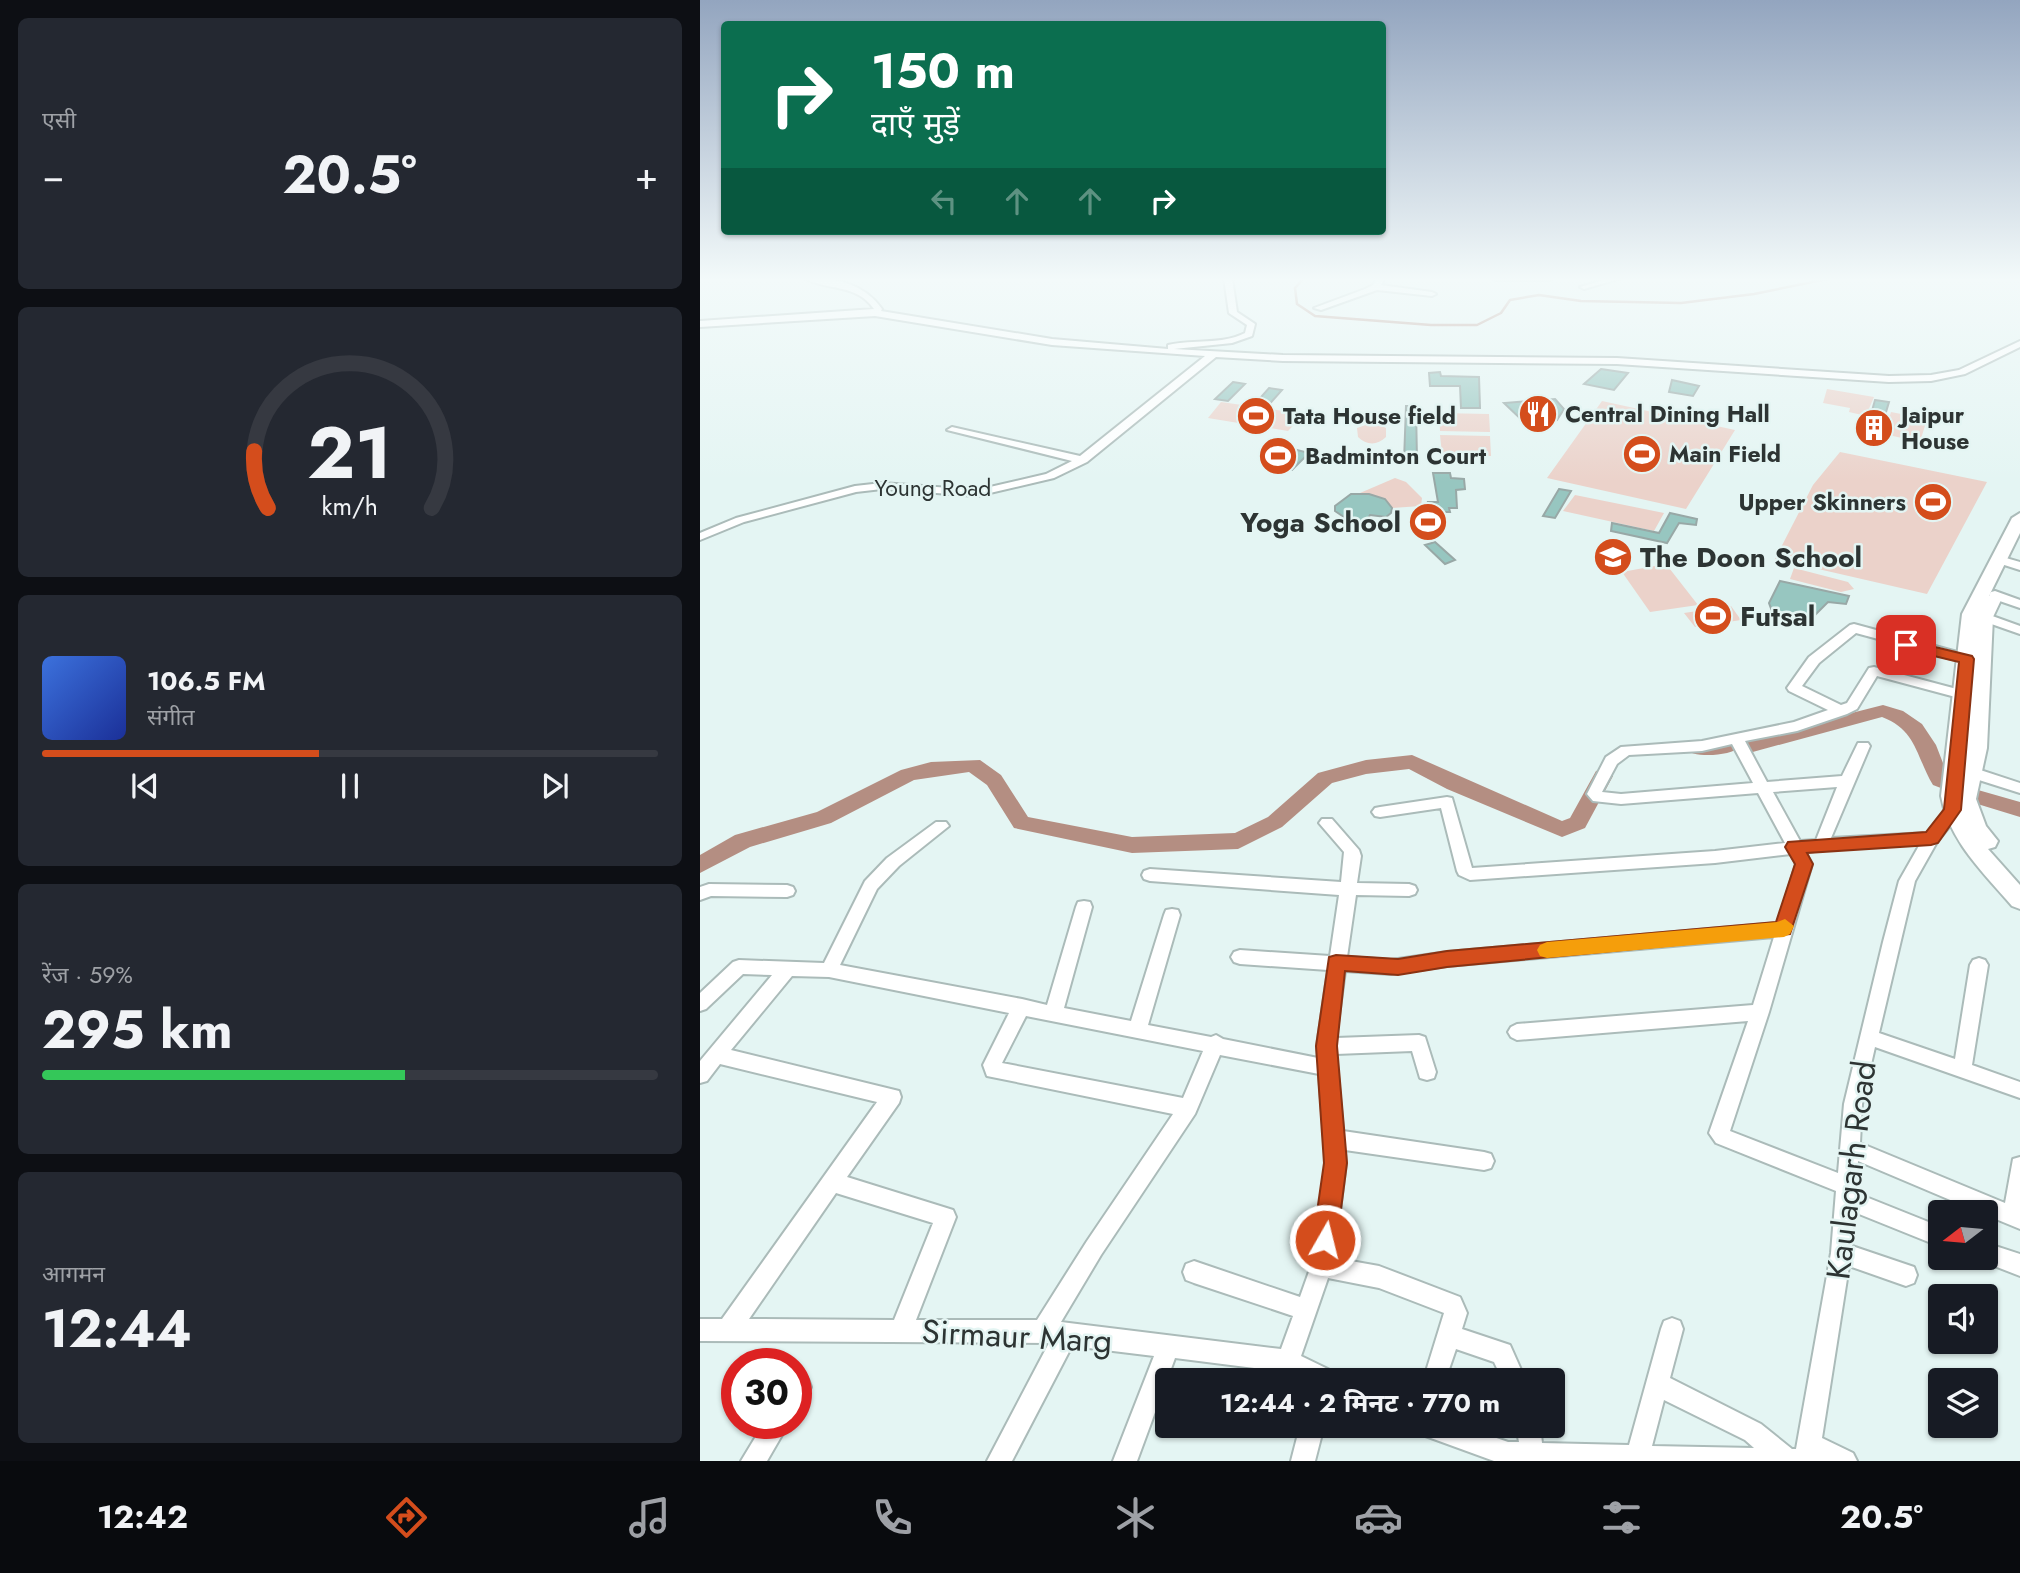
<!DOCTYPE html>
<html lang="hi">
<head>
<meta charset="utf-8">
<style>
  body { margin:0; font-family:Jost,"Noto Sans Devanagari",sans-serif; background:#242831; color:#f1f3f6; height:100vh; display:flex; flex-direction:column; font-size:26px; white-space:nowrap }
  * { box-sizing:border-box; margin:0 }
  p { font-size:23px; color:#9ea1a6 }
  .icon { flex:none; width:38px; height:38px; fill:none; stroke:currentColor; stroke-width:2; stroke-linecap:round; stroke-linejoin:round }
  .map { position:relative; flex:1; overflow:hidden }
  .panel { display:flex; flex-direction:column; gap:18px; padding:18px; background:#0d0f14; width:700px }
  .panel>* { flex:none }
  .top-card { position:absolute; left:21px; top:21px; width:665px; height:214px; border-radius:7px; box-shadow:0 2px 5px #0004; background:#0b6e4f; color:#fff; overflow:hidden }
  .needle { width:46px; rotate:254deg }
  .fabs { position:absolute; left:1228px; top:1200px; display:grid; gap:14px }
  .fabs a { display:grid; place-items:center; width:70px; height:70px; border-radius:7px; background:#171b24; box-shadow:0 2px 5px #0004; font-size:35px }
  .speed { position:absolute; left:21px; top:1348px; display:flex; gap:14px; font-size:35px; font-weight:700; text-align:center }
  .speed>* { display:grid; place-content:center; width:91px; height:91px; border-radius:50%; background:#171b24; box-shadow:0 2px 5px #0004; line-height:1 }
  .speed .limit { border:10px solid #d22; background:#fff; color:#111 }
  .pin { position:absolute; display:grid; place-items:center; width:60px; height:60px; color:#fff; margin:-30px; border-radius:14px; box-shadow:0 4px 10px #0006 }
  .me { position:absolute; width:77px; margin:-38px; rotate:8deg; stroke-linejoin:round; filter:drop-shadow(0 0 5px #0008) }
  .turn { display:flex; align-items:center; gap:24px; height:147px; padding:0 35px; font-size:32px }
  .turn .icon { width:91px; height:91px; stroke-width:2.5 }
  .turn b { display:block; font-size:49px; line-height:60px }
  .lanes { display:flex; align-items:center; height:66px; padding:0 35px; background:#0003; justify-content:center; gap:35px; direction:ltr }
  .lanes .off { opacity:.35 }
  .big { font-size:52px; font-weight:700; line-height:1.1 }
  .panel .widget { flex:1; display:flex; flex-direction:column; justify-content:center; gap:10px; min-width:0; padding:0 24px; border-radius:10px; background:#242831 }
  .panel .dial { align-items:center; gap:0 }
  .dial svg { height:182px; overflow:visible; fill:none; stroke:#363941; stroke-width:7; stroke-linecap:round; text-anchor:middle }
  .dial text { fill:#f1f3f6; stroke:none }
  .song { display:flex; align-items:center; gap:21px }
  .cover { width:84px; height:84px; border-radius:10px; background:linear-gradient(135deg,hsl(220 70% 55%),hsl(230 70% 35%)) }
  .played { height:7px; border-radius:4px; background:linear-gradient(90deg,#d44d1c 45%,#363941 45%) }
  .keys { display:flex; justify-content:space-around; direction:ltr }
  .heat { display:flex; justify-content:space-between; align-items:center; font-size:38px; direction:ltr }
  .charge { height:10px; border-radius:5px; background:linear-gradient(90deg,#34c759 59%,#363941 0) }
  .trip { position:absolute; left:455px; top:1368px; width:410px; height:70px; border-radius:7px; background:#171b24; box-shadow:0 2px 5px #0004; font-weight:700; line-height:70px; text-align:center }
  .tab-bar { display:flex; height:112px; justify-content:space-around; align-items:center; background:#090b0e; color:#9ea1a6 }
  .tab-bar .icon { width:49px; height:49px }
  .tab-bar .active { color:#d44d1c }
  .tab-bar b { font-size:32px; color:#f1f3f6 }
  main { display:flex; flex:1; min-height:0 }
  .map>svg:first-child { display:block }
</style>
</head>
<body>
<main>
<section class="panel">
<div class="widget"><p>एसी</p>
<div class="heat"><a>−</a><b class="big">20.5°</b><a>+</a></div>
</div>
<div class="widget dial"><svg viewBox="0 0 100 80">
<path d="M14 69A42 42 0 1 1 86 69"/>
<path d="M14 69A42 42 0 0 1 8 44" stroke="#d44d1c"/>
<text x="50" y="56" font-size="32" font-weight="700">21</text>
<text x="50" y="72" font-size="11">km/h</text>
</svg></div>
<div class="widget">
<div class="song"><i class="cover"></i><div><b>106.5 FM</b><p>संगीत</p></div></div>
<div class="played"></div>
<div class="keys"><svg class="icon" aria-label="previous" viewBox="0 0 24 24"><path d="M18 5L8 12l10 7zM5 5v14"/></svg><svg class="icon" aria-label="pause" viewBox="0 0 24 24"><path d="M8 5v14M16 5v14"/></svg><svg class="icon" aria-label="next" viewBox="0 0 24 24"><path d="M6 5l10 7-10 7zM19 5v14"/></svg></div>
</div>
<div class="widget"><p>रेंज · 59%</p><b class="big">295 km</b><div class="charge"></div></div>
<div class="widget"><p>आगमन</p><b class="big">12:44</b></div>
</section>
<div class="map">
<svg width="1320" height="1461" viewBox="0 0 1320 1461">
  <rect width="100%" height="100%" fill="#e4f5f3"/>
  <!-- green -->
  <path fill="#ebd2ca" d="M1127,389l47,8 -6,14 -4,-1 -2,5 -13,-3 1,-4 -27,-5z
    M902,401l133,29 -49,79 -139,-31z
    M521,402l83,12 -16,17 -80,-13z
    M1191,412l36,7 -7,23 -36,-8z
    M739,413l50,1 1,18 -50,-1z
    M674,422l12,6v9c-9,9 -20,8 -28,0l-1,-9z
    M740,435l50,1 1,20 -49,-2z
    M1140,452l147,30 -60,112 -152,-35 38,-74z
    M695,478l11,4 16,16 -1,8 -29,2 -7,-9 -25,-6z
    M875,495l89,18 -10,18 -91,-20z
    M966,564l32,41 -48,7 -28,-40z
    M1094,568l54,14 6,7 -13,3 -51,-13z
    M1031,606l10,14 -46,7 -11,-14z"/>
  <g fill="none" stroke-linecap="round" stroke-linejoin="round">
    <!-- stream -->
    <path stroke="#b48e82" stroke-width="2.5" d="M604,278l-9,10 2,16 18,12 116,9h46l24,-12 9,-13 29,-5 42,6 100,2 73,-9 78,-16"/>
    <!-- river -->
    <path fill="#b48e82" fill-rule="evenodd" d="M1183,705l20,6 19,13 14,21 12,31 8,7 -3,5 -7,2 -13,-5c-17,-28 -16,-55 -51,-68l-133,36 -9,-6c-9,9 -48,12 -56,1 8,-11 47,-12 56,-3l9,-6z
      M712,755l150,66 8,-3 26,-47 7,-2 10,7 -28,52 -23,9 -115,-48 -38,-20 -43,5 -34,9 -50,44 -44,22 -106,4 -118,-25 -27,-43 -18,-13 -55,8 -83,43 -81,24 -50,26v-18l35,-20 82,-23 84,-42 30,-8 49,-2 21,15 27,42 104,20 103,-4 33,-16 50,-44 48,-13z
      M1278,790l42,12v15l-49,-15 -3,-5 3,-5z"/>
  </g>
  <!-- building -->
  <path fill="#97c6c0" stroke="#98a8a6" stroke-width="2" d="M901,369l27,4 -14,17 -30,-6z
    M740,372l1,4 38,1 1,31h-19l-1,-22h-30l-1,-13z
    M972,380l27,6 -6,10 -24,-4z
    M533,382l12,2 -17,17 -13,-2z
    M569,388l13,2 -16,18 -13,-2z
    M855,399l9,10 -7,11 -31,4 -22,-21z
    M1175,400l14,2 -12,40 -13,-3z
    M706,406h10l1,55h-13z
    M585,447l24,6 -17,17 -26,-6z
    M733,473h17l1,5 13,1 1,10 -9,1 1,18h-8l1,4h-20l-2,-10h10z
    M859,489l12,2 -16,27 -12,-2z
    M651,494h18l16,5 7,9 -1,5 -5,4 -16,-2 -4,7 -19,-3 -12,-8v-5z
    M970,513l27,6 -1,6 -17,-2 -12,20 -56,-12 1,-8 47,10z
    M735,542l20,18 -10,4 -20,-19z
    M1080,581l69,15 -3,8 -18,-2 -22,22 -33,-10 -4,-11z"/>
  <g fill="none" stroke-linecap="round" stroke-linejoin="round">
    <!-- minor casing -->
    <g stroke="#abbbb9" stroke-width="4">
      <path id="minor" d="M104,278c29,-2 61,6 78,31l-1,2 171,28 116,10v-4c25,-6 54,0 77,-12l2,-8 -18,-12 -5,-35h8l5,34 18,12 -3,12 -20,7 -58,6 109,6 334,3 272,18 42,-1 28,-5 61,-29v6l-55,27 -34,7 -42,1 -272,-18 -334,-3 -67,-4 -129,105 -33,16 -77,18 -95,-7 -26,3 -112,30 -44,18v-7l36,-15 119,-32 27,-3 95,7 69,-16 26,-13 -125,-31 5,-3 128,29 125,-100 -153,-11 -177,-29 -175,11v-6l174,-12c-18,-26 -47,-18 -70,-31z
        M677,278h8l-4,7 51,7 4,2 -4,2 -55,-6 -56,20 -7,-2 51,-19 8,-4z
        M791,278h63l-4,2h-55z
        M910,278h12l-38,11 -4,-2z
        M1299,556l21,6v8l-25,-8 -2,-2z
        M1295,591l25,9v8l-29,-10 -2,-3 2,-3z
        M1284,613l36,13v8l-40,-14 -2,-3z
        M1154,624l118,32 2,3 -7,4 -111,-30 -37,30 -17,23 39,19 6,-2 22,-35 5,-1 94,25 2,3 -7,4 -86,-23 -20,33 -10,5 -50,17 -52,10 22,41 75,-6 16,-33h10l2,3 -39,92 96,-5 28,-34h10l2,4 -2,4 -28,35 -22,39 -36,152 76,26 15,-94 3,-5 6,-2 6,2 3,5 -16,100 48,17v16l-145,-51 -13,57 -2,39 145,60 8,-44 7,-2v72l-34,-14v-2h-5l-123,-52 -2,32 85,34v20l-87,-35 -2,34 62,21 3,8 -3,8 -8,3 -57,-20 -27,172 31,15 4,8h-363l-74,-27 -4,-8h46l46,16h11l-3,-16h24l2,17 87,2 32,-116 3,-8 8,-3 8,3 3,8 -13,49 91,46 31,25h4l35,-196 5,-62 -120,-48 -7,-10 39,-112 -231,19 -6,-3 -3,-5 3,-5 6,-3 236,-19 21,-68 -327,29 -56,8 -46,-3 -9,67 83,-3 6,2 11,35 -2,6 -7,2 -7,-2 -8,-27 -76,3 7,77 141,21 7,2 3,7 -3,7 -7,2 -139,-20 1,13 -12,95 45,8 81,31 7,16 -5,16 48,16 16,36h-23l-9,-19 -38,-13 -11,32h-22l21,-68 -65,-25 -51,-10 -27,78 35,17 3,8h-35l-18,-9 -111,-14 -38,103h-24l41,-105 -82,-10 -60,115h-25l62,-118 -349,-2v-22h22l155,-217 -157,-38 -13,17 -7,2v-22l72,-86 -29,-1 -37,35 -6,2v-18l33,-31 6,-2 85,3 41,-82 22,-23 49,-36h10l3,4 -50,40 -22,23 -37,76 182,34 25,6 29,-98 2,-5 6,-1 6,1 2,5 -28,101 67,13 33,-106 2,-5 6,-1 6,1 2,5 -32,110 63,12 5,-2 7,4 95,19 -1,-12 11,-76 -88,-6 -6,-2 -3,-5 3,-5 6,-2 90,6 9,-61 -189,-14 -6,-2 -2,-4 2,-4 6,-2 191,13 3,-30 -25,-29 3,-4h10l27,31 2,6 -4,27 52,1 6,2 2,4 -2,4 -6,2 -53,-1 -9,62 44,3 56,-8 331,-29 18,-59 -5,-10 -76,9 -245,17 -11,-5 -2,-4 -16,-63 -61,9 -5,-1 -3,-4 3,-4 5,-1 67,-10 5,1 20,70 243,-17 70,-8 -27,-50 -137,11 -28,-3 -6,-7 19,-37 15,-10 81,-6 92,-19 34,-12 -39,-19 -2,-3 22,-31 41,-32zM1032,744l21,39 -132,11 -19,-2 15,-28 12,-9 73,-4zM1137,787l-21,53 -16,1 -27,-49zM1220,844l-21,37 -16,61 -39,162 -6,69 -108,-42 39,-119 43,-148 -7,-12 39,-4zM92,976l37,1 180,36 -26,52 4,11 186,38 -86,127 -50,79h-121l40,-103 -3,-7 -106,-33 52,-74 2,-6 -2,-6 -168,-41zM326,1016l177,35 -20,47 -181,-35zM520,1055l99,19 7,89 -15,103 -11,31 -106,-36 -8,3 -3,8 3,8 8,3 99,33 -12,33 -220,-27 40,-67 94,-141zM136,1193l97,30 -39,97 -145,-1zM964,1400l81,40 9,8 -102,-2z
        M1265,765l55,18v10l-60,-19 -2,-4z
        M9,884l78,1 6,2 2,4 -2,4 -6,2 -76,-1 -11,4v-13z
        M1286,1243l34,11v22l-41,-16 -1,-2h8z
        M100,1376l8,3 3,8 -7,14 -8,3v-27z
        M64,1423h25l-22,38h-26z
        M600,1426h24l-9,35h-24z"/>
    </g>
    <!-- major casing -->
    <g stroke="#abbbb9" stroke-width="4">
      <path id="major" d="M1320,513v20l-31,63h10l2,4 -8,17 -6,131 -11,51 10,27 12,15 -3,6 -7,2 32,36v24l-8,-3c-28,-33 -63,-65 -71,-110l21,-182 50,-96z"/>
    </g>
    <!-- minor -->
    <use href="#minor" fill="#fff" fill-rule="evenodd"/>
    <!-- major -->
    <use href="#major" fill="#fff" fill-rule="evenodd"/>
  </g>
  <!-- sky -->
  <linearGradient id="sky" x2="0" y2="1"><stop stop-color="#93a5bf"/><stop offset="0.58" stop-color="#f3fafa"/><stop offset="1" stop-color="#f3fafa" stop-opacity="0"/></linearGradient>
  <rect width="1320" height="482" fill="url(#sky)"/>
  <!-- route -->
  <path fill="#d44d1c" stroke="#8a3212" stroke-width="2" d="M1206,640l66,16 2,3 -13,151 -23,33 -7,2 -124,8 6,11 -23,70 -343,33 -49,8 -53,-4 -8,75 10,117 -10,77 -3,8 -9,4 -8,-4 -4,-8 11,-77 -8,-117 13,-89 7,-2 62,4 49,-8 329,-29 19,-58 -10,-17 3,-5 138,-10 18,-23 15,-147 -58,-14 -2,-3z"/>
  <!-- slow -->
  <path fill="#f59e0b" d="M1085,919l9,7 -4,8 -6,3 -237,21 -7,-2 -3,-6 3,-5 7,-3 230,-20z"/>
  <!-- icons -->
  <defs>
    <g id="restaurant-disc" transform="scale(2.0125)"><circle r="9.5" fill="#d44d1c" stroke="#e4f5f3"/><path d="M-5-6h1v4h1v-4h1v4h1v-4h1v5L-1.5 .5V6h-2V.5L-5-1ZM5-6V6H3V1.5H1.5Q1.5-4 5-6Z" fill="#fff"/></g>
    <g id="stadium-disc" transform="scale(2.0125)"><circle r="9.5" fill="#d44d1c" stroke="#e4f5f3"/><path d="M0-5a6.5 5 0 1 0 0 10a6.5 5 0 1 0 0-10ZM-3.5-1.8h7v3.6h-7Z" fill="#fff"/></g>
    <g id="building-disc" transform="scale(2.0125)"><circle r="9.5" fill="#d44d1c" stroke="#e4f5f3"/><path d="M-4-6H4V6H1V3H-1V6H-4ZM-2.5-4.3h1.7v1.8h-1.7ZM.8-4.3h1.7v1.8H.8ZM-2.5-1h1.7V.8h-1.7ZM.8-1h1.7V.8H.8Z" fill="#fff"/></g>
    <g id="school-disc" transform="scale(2.0125)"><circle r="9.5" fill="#d44d1c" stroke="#e4f5f3"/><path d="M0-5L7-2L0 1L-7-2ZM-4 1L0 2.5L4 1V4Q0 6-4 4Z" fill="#fff"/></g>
  </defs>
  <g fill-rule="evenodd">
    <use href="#restaurant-disc" x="838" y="414"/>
    <use href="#stadium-disc" x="556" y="416"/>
    <use href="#building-disc" x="1174" y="428"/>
    <use href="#stadium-disc" x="942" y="454"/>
    <use href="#stadium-disc" x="578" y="456"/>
    <use href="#stadium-disc" x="1233" y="502"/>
    <use href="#stadium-disc" x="728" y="522"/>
    <use href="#school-disc" x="913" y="557"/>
    <use href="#stadium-disc" x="1013" y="616"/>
  </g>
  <g text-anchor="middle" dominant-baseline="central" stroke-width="5" stroke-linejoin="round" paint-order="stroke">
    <!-- far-poi labels -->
    <g font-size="23" font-weight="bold" fill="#2d3433" stroke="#e4f5f3" text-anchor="start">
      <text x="865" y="414">Central Dining Hall</text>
      <text x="1201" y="415">Jaipur<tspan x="1201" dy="26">House</tspan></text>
      <text x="583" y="416">Tata House field</text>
      <text x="969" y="454">Main Field</text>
      <text x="605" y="456">Badminton Court</text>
      <text x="1206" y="502" text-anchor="end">Upper Skinners</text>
    </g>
    <!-- far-street labels -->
    <g font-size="23" fill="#2d3433" stroke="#e4f5f3">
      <text x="233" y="488">Young Road</text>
    </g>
    <!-- poi labels -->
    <g font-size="28" font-weight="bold" fill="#2d3433" stroke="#e4f5f3" text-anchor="start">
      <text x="701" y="522" text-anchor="end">Yoga School</text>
      <text x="940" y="557">The Doon School</text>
      <text x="1040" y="616">Futsal</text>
    </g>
    <!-- near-street labels -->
    <g font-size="33" fill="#2d3433" stroke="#e4f5f3">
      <text transform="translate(1151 1170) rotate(-83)">Kaulagarh Road</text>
      <text transform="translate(317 1336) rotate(3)">Sirmaur Marg</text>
    </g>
  </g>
</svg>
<div class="fabs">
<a><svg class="needle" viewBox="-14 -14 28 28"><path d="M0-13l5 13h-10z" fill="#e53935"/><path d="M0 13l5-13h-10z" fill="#9ea1a6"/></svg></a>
<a><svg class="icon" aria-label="sound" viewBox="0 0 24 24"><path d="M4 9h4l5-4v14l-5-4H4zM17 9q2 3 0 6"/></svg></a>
<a><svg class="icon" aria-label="layers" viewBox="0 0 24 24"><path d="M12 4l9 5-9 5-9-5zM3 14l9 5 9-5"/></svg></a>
</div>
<div class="speed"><div class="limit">30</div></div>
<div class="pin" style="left:1206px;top:645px;background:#d93025"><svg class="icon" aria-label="arrive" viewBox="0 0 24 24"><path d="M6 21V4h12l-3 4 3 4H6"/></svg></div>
<svg class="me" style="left:625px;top:1240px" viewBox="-20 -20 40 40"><circle r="17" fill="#d44d1c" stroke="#fff" stroke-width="3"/><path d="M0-11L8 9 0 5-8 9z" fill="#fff"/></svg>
<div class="trip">12:44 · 2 मिनट · 770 m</div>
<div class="top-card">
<div class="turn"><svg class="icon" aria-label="right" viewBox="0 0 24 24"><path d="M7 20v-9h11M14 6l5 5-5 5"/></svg><div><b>150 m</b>दाएँ मुड़ें</div></div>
<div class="lanes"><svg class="icon off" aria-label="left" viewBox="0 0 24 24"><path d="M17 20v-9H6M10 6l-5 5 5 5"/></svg><svg class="icon off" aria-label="ahead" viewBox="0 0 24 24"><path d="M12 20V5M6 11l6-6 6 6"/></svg><svg class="icon off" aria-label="ahead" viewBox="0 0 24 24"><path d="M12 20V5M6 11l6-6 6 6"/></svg><svg class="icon" aria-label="right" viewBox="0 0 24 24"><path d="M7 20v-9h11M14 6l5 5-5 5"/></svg></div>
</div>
</div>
</main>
<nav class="tab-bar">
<b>12:42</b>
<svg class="icon active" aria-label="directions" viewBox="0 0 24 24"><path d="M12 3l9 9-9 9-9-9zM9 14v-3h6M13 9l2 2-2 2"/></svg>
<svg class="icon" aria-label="music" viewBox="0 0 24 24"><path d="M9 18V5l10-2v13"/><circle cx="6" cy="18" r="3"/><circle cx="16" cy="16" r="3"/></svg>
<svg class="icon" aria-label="phone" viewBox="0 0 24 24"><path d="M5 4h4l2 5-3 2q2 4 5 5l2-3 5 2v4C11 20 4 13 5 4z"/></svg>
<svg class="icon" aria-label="climate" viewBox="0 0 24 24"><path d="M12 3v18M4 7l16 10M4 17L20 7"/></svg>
<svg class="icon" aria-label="car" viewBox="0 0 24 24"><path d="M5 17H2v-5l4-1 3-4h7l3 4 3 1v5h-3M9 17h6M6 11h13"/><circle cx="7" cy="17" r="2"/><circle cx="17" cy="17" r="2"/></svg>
<svg class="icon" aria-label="filters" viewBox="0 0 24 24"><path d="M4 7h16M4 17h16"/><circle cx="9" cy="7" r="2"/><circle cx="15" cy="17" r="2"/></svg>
<b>20.5°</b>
</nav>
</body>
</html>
